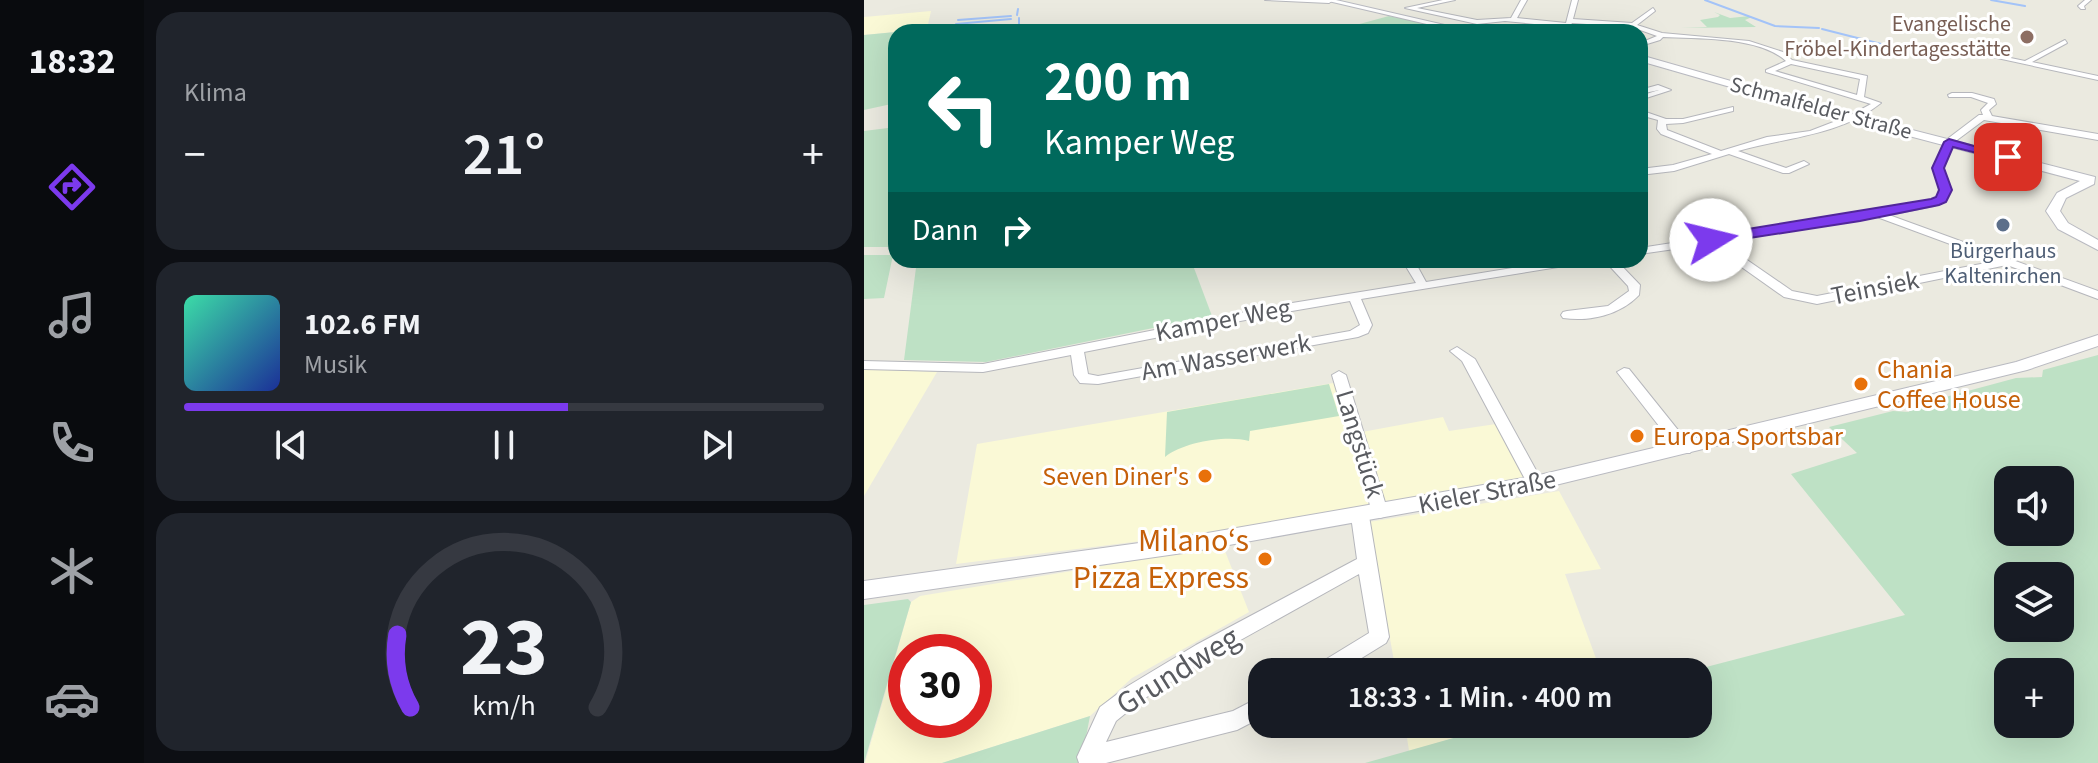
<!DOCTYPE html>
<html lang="de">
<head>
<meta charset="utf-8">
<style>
  body { margin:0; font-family:"Source Sans 3",sans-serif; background:#20242c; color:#f1f3f6; height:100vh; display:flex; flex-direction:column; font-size:30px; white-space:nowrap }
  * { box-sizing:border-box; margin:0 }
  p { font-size:26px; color:#9ea1a6 }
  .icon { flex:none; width:44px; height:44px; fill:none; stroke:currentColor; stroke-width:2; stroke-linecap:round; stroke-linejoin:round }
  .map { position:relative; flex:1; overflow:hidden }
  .sheet { display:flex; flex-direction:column; gap:12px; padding:12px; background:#0d0f14; width:720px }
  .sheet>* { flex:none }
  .top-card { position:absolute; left:24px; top:24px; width:760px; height:244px; border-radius:24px; box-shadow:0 8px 32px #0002; background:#00695c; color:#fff; overflow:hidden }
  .controls { position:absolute; left:1130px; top:466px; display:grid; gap:16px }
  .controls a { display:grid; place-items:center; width:80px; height:80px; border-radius:16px; background:#171b24; box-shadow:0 8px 32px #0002; font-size:40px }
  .speed { position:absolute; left:24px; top:634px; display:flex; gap:16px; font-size:40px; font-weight:700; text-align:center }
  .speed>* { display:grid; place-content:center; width:104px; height:104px; border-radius:50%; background:#171b24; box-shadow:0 8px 32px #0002; line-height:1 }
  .speed .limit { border:12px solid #d22; background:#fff; color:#111 }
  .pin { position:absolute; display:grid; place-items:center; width:68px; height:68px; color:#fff; margin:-34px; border-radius:16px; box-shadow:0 4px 12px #0006 }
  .me { position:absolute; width:88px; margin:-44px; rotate:81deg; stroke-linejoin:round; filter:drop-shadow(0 0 6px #0008) }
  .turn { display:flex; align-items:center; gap:28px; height:168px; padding:0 24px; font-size:36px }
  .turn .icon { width:104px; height:104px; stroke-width:2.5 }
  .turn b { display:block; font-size:56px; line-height:68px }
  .then { display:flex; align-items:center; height:76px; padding:0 24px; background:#0003; gap:16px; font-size:30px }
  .big { font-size:60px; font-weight:600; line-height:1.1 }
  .sheet .card { flex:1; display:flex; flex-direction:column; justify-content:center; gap:12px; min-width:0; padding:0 28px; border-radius:24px; background:#20242c }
  .sheet .dial { align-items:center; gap:0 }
  .dial svg { height:208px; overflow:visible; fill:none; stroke:#363941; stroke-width:7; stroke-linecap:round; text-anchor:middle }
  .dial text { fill:#f1f3f6; stroke:none }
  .song { display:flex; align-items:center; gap:24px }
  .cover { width:96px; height:96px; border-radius:12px; background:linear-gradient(135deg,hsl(160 70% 55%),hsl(230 70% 35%)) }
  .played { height:8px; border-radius:4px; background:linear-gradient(90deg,#7c3aed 60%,#363941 60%) }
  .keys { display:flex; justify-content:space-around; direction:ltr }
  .heat { display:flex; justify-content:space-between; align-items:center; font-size:44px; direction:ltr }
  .trip { position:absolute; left:384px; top:658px; width:464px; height:80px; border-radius:24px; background:#171b24; box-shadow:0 8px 32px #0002; font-weight:600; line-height:80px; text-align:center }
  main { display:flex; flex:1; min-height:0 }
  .menu { display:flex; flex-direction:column; width:144px; justify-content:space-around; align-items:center; background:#090b0e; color:#9ea1a6 }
  .menu .icon { width:56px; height:56px }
  .menu .current { color:#7c3aed }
  .menu b { font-size:36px; color:#f1f3f6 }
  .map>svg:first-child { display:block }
</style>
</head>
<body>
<main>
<nav class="menu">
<b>18:32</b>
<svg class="icon current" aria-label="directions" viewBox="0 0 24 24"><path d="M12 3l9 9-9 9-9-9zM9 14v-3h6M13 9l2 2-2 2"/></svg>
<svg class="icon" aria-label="music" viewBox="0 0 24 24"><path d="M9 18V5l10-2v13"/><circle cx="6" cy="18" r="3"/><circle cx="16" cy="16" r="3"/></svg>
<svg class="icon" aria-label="phone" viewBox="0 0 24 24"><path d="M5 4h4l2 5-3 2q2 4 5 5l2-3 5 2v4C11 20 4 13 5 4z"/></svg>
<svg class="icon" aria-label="climate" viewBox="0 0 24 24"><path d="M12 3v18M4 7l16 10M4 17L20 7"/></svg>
<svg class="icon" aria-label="car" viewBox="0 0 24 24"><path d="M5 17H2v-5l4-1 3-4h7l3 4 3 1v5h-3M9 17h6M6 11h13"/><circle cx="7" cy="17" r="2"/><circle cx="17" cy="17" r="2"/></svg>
</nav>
<section class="sheet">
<div class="card"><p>Klima</p>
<div class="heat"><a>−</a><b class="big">21°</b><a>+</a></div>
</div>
<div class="card">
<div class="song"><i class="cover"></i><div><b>102.6 FM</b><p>Musik</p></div></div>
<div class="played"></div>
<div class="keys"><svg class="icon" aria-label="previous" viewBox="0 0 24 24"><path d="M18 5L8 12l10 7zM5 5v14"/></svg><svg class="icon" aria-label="pause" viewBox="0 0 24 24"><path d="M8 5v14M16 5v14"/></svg><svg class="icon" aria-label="next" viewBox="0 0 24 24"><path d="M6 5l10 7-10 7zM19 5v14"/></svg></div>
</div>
<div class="card dial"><svg viewBox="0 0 100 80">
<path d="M14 69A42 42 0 1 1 86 69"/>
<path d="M14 69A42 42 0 0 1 9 41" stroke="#7c3aed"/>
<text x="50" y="56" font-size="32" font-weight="700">23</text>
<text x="50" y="72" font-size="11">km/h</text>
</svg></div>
</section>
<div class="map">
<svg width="1234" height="763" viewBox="0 0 1234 763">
  <rect width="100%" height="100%" fill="#ebeae0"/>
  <!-- commercial -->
  <path fill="#faf9d6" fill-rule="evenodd" d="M67,11l-4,18 -63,6v-18z
    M0,369l73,3 -73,124z
    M475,382l23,50 81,-15 6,14 47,-7 29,53 -270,50 -299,37 21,-120z
    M695,491l42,78 -36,5 36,98h-205l-27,-150z
    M359,546l26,66 -117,66 -42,38 -148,47h-77l46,-161 9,-6zM42,652h68v68h-68z
    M541,724h98l-94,27z"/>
  <!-- green -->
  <path fill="#bee1c5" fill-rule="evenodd" d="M850,12l16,6 20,-2 2,1 -7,3 11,7 -75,1 26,-1 -7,-7 18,-3 2,-2z
    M525,16l78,16h-137z
    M63,29v3h-31v71l-32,7v-75z
    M32,127v120h-32v-116z
    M0,255h29l-9,43 -20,1z
    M53,260h274l21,56 -226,46 -82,-2z
    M1234,355v408h-733l138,-39h195v-52h-11l218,-57 -114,-141 66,-21 -28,-26 64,-16 16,1 3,-6 104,-28 26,-1 1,-7zM1144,480h52v52h-52zM1144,576h52v52h-52zM1144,672h52v52h-52z
    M465,384l10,32 -89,15 -1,10c-23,-6 -65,1 -84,16l2,-45z
    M44,599l3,3 -47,161v-158z
    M226,716l-9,47h-139z"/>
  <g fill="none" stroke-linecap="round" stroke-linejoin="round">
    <!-- stream -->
    <path stroke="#a3c3f8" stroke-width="2" d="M841,0l70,26 44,2
      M1127,0l34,6
      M153,15l1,-6
      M155,18v14
      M94,20l53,-4
      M92,24l55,-5
      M958,29l79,20"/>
    <!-- minor casing -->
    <g stroke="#b6b7bc" stroke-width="2">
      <path id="minor" d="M401,0h66l1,1 -3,2z
        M579,0h12l-38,8 60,12 34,-2 10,-18h6l-10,18 49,5 6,-23h6l-5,19 59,4 21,-15 2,3 -18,14 25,8 87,8 34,11 9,8 75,16 -3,21 17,6c-41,33 -94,34 -143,48l48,17 18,-7 5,3 -20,9h-6l-54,-19 -55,17 -34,4v-6l33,-4 39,-11 -51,-20 -4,-5 1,-9 -18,-5v-5l26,9h17l50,-12v4l-50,12 -17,1 1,6 54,21 46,-14 43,-6 39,-15 22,-12 -105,-32v-2l20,-9c-28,-25 -87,-22 -123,-24l-3,3 -13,4 -2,-3 12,-5 -25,-9 -60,-4 -4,6 -3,-2 -60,-6 -28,3 -72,-16zM927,64l69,15 -3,16 -82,-24z
        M1221,0h6l-7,6 1,3h-4l-3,-3z
        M1201,40l2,3 -35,19 66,14v4l-124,-27 3,-2 48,10z
        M794,85l13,5 -31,10v-4l19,-6 -19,4v-4z
        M1088,93h20l22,6 2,5 -7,6 3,6 106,18v6l-114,-20 -31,23 -10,25 8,22 -6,11 -11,5 -45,9 209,76v8l-91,-34 -190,39 -33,-7 -75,-53 -69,10v-6l220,-34 71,-13 7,-4 3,-7 -8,-22 13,-28 33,-25h4l-2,-5 7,-7 -17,-6h-22l-1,-2zM1013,217l119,44 -179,35 -25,-5 -71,-49z
        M538,260h12l12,22 136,-22h27l-6,3 -222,36 11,26 -4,8 -10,4 -260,47 -18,-1 -6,-8 -3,-20 -88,17 -119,-3v-8l119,3 303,-60 130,-21zM486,301l10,24 -10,6 -252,45 -10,-2 -4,-22 202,-40z
        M740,260h12l24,25 -1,10c-19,20 -49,27 -76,23l-2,-3 2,-3 4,-1 41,-5 21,-15 -1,-5z
        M593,347l18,12 68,124 -2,4h-12l-2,-4 -65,-122 -12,-10z
        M760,368l5,1 61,76 3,4 -3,4h-10l-63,-81z
        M475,371l7,4 42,137 -2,4 -6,2 -6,-2 -2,-4 -40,-137z
        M496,510l6,2 3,4 20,121 -3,6 -47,29h-27l3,-6 54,-33 -10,-59 -149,83 -68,43 -26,21 -10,21 127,-31 29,-15v21l-25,13 -131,33h-27l-2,-6 23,-50 28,-21 68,-41 161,-86 -6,-43 3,-4z"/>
    </g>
    <!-- secondary casing -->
    <g stroke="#b9bac1" stroke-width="2">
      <path id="secondary" d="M460,0h12l139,32h-14z
        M776,55l171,49 284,73 -1,7 -28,14 -6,13 8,12 30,17v10l-40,-21 -12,-18 11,-18 23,-12 -277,-73 -163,-47z
        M1234,335v11l-71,24 -492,120 -345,62 -326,47v-18l326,-45 345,-60 481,-114z"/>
    </g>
    <!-- minor -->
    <use href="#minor" fill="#fff" fill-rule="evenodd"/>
    <!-- secondary -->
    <use href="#secondary" fill="#fff" fill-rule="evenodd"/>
  </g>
  <!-- route -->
  <path fill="#7c3aed" stroke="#51269a" stroke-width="2" d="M1085,139l64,18 -5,4 -55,-14 -9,21 8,22 -6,12 -7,3 -79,16 -149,23 -7,-4 7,-5 220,-36 5,-2 3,-7 -7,-22 12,-26z"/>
  <!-- markers -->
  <circle fill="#8d6e63" stroke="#fff" stroke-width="3" cx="1163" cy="37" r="8"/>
  <circle fill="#5c6f8a" stroke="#fff" stroke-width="3" cx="1139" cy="225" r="8"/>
  <g fill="#e8710a" stroke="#fff" stroke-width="3">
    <circle cx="997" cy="384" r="8"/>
    <circle cx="773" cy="436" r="8"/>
    <circle cx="341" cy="476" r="8"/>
    <circle cx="401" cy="559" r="8"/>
  </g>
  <g text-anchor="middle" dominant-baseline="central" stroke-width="6" stroke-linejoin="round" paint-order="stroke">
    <!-- far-education labels -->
    <g font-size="22" fill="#785e54" stroke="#fff" text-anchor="end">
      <text x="1147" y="24">Evangelische<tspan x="1147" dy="25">Fröbel-Kindertagesstätte</tspan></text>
    </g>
    <!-- far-street labels -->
    <g font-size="22" fill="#595b60" stroke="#fff">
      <text transform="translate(957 108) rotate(15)">Schmalfelder Straße</text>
    </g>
    <!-- far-service labels -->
    <g font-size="22" fill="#4e5e75" stroke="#fff">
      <text x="1139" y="251">Bürgerhaus<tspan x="1139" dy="25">Kaltenirchen</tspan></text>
    </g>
    <!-- street labels -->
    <g font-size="26" fill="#595b60" stroke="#fff">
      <text transform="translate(1011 288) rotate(-11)">Teinsiek</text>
      <text transform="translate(359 320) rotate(-11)">Kamper Weg</text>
      <text transform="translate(362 357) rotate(-10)">Am Wasserwerk</text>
      <text transform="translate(496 444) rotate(73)">Langstück</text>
      <text transform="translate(623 492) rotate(-11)">Kieler Straße</text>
    </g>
    <!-- food labels -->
    <g font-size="26" fill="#c56008" stroke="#fff" text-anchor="start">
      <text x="1013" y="369">Chania<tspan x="1013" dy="30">Coffee House</tspan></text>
      <text x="789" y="436">Europa Sportsbar</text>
      <text x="325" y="476" text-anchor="end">Seven Diner's</text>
    </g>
    <!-- near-food labels -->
    <g font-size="32" fill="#c56008" stroke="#fff" text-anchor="end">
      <text x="385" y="541">Milano‘s<tspan x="385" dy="37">Pizza Express</tspan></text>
    </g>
    <!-- near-street labels -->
    <g font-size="32" fill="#595b60" stroke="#fff">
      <text transform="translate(314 671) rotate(-32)">Grundweg</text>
    </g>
  </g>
</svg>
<div class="controls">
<a><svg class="icon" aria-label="sound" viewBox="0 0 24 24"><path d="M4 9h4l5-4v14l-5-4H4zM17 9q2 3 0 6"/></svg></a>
<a><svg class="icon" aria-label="layers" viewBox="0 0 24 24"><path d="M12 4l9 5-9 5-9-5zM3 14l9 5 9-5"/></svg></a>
<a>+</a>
</div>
<div class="speed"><div class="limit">30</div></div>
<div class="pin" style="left:1144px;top:157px;background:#d93025"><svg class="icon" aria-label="arrive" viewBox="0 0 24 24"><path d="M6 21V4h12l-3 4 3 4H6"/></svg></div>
<svg class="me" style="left:847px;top:240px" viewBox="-20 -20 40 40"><circle r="19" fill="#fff"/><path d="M0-13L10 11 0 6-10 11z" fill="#7c3aed"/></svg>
<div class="trip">18:33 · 1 Min. · 400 m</div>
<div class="top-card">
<div class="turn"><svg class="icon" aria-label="left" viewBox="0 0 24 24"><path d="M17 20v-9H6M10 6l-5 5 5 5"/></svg><div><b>200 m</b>Kamper Weg</div></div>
<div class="then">Dann<svg class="icon" aria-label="right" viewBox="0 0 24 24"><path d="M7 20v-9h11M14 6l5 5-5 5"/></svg></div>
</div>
</div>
</main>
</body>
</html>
